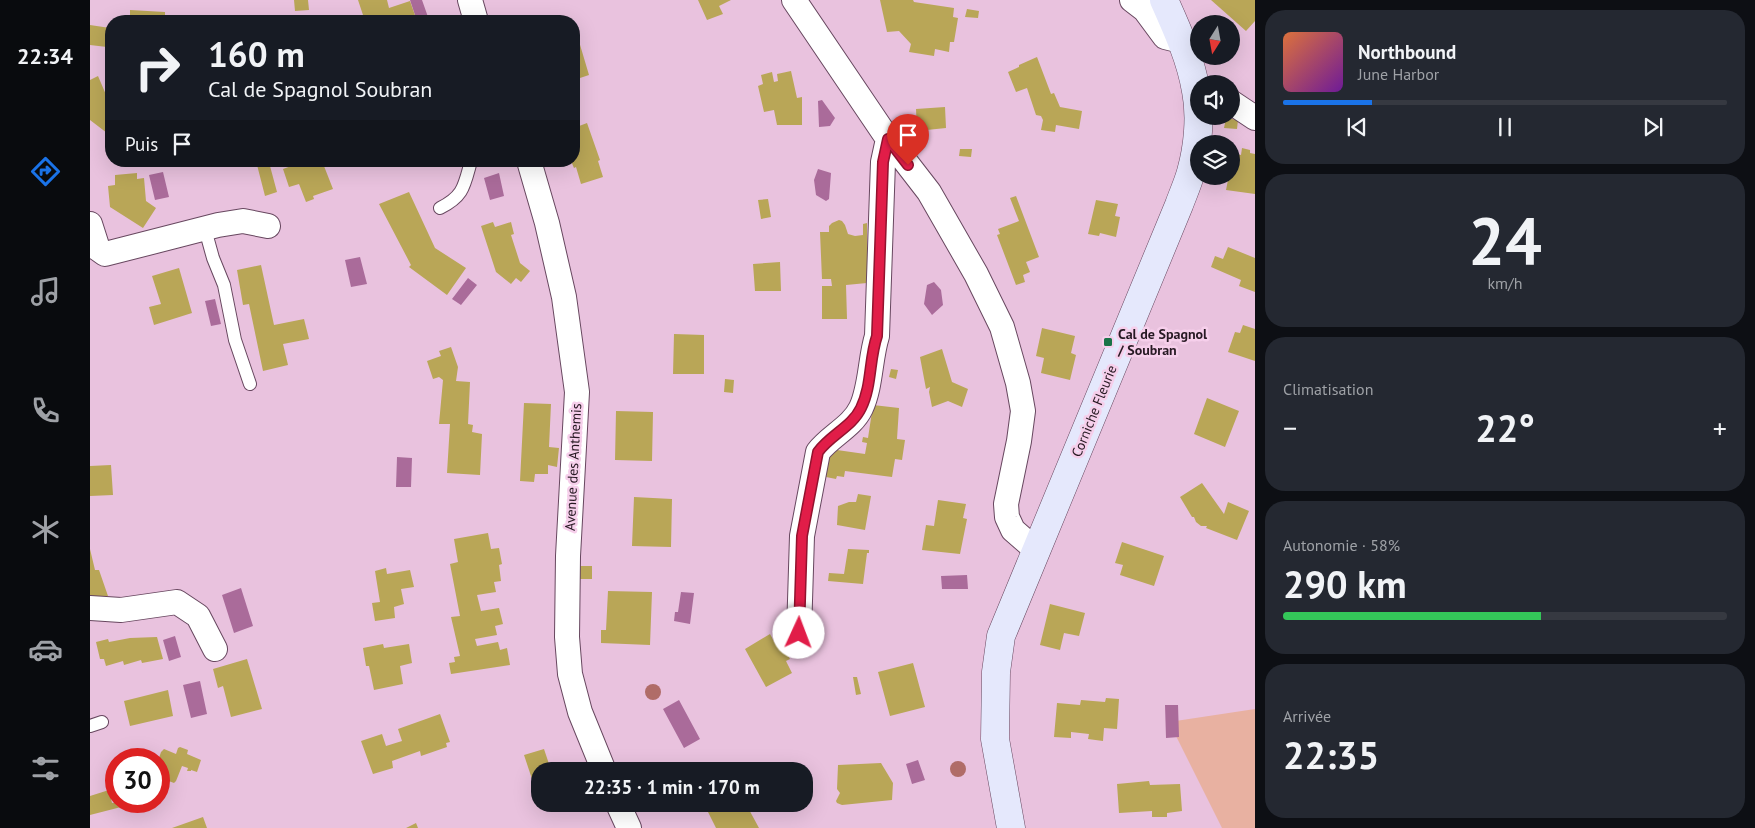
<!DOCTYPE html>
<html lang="fr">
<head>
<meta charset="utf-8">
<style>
  body { margin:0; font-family:"PT Sans",sans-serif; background:#242831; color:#f1f3f6; height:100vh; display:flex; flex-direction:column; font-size:19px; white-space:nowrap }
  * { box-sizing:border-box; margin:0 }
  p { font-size:16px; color:#9ea1a6 }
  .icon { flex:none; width:28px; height:28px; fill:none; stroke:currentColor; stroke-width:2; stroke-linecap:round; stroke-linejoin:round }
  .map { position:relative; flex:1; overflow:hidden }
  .details { display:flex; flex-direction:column; gap:10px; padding:10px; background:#0d0f14; width:500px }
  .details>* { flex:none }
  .hud { position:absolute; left:15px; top:15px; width:475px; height:152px; border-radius:20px; box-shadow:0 5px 20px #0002; background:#171b24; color:#f1f3f6; overflow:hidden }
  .needle { width:32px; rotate:191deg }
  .controls { position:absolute; left:1100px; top:15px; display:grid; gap:10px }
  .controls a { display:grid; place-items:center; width:50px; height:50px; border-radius:50%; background:#171b24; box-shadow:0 5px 20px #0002; font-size:25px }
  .speed { position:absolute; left:15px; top:748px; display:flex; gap:10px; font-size:25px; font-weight:700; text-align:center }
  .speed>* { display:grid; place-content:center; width:65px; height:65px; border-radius:50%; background:#171b24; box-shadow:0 5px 20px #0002; line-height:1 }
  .speed .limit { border:8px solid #d22; background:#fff; color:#111 }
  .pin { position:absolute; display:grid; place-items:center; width:42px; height:42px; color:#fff; margin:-51px -21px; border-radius:50% 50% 50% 0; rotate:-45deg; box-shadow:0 0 5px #0007 }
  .pin .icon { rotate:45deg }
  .me { position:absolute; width:55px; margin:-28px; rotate:2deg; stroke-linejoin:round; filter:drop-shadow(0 0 4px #0008) }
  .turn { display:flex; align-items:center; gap:18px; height:105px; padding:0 20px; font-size:22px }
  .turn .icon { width:65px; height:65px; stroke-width:2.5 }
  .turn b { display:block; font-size:35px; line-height:42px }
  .then { display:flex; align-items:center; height:48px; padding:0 20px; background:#0003; gap:10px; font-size:19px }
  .big { font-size:38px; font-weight:800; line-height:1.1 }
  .details .tile { flex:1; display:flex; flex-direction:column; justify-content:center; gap:8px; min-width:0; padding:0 18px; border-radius:20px; background:#242831 }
  .details .dial { align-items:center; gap:0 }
  .dial b { font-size:65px; line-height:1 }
  .song { display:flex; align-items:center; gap:15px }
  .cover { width:60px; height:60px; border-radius:8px; background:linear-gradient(135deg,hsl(20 70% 55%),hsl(280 70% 35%)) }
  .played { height:5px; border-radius:2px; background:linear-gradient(90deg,#1a73e8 20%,#363941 20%) }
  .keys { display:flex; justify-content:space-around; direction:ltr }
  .heat { display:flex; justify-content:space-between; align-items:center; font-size:28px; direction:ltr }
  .charge { height:8px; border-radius:4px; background:linear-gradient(90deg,#34c759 58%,#363941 0) }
  .trip { position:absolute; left:441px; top:762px; width:282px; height:50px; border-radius:20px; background:#171b24; box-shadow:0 5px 20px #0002; font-weight:800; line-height:50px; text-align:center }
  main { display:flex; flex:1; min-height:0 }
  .tabs { display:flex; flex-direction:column; width:90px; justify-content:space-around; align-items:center; background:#090b0e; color:#9ea1a6 }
  .tabs .icon { width:35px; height:35px }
  .tabs .on { color:#1a73e8 }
  .tabs b { font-size:22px; color:#f1f3f6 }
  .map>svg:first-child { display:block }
</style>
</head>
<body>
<main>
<nav class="tabs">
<b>22:34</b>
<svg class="icon on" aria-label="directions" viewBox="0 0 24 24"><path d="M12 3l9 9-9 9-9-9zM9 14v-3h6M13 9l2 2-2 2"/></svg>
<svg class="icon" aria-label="music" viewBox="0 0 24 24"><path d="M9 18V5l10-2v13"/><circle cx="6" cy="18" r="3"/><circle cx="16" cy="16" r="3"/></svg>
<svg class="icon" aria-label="phone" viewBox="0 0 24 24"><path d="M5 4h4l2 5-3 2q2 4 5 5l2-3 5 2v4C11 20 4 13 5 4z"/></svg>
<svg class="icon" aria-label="climate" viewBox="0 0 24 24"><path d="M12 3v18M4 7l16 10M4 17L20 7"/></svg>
<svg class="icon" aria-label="car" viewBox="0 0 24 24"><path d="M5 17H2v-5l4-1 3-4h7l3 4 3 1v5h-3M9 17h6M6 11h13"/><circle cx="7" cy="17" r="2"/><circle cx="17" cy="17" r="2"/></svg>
<svg class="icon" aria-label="filters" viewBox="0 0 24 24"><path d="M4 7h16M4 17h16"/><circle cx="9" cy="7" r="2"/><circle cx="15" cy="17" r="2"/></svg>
</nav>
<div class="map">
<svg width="1165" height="828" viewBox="0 0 1165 828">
  <rect width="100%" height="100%" fill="#e9c2de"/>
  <!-- green -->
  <path fill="#e8b1a1" d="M1165,709v119h-33l-53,-106z"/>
  <!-- water -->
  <path fill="#aa6b9a" d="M320,0h12l6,17 -11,4z
    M732,100l13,18 -5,8 -11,1 -1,-26z
    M728,169l13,4 -2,26 -3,2 -10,-6 -2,-15z
    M73,172l6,25 -14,3 -6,-25z
    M409,173l5,23 -14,4 -6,-22z
    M270,257l7,27 -16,3 -6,-27z
    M378,278l9,7 -16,20 -9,-6z
    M844,282l7,8 2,15 -11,10 -8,-11 3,-19z
    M125,299l6,25 -10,2 -6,-25z
    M307,457l15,1 -1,29h-15z
    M877,575l1,14h-26l-1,-13z
    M151,588l12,38 -19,7 -12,-38z
    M591,592l13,1 -4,31 -16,-3 1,-9h3z
    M85,636l6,21 -12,4 -6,-21z
    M110,681l7,33 -16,4 -8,-33z
    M589,700l21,39 -16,9 -21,-39z
    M1075,705h13l1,32 -13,1z
    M828,760l7,20 -13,4 -6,-20z"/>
  <!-- building -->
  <path fill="#b9a657" d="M204,0h14l1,10 -14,1z
    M268,0h29l2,8 21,-7 7,20h-52z
    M608,0h33l-12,6 4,8 -16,6z
    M790,0h33l1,2 40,6 -1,9 5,1 -4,24h-4l-1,10 -14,-3 -1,7 -25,-4 2,-8 -12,-13 -12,1z
    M1121,0h44v21l-9,10z
    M877,9l12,2 -1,7 -13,-1z
    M40,10l35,2v9h-35z
    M0,25l20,3 -3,19 -17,-2z
    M488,38l11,37 -15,5v-41z
    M947,57l14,37 3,-1 6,14 22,4 -3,18 -23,-4 -1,7 -14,-2 2,-10 -2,-4 -5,-1 -9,-27 -11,4 -8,-20 11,-5v-2z
    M701,71l6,27 5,-1v28h-25l-3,-15 -10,2 -6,-26 5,-2 -2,-9 11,-3 2,10 4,-1 -1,-7z
    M8,76l9,21 4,3v27l-4,6 -17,-13v-40z
    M855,107l1,21 -29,3 -1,-22z
    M1136,118l12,2 -1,9 -13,-1z
    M497,123l13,37 -2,1 5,16 -22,7 -5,-17 -2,1 -3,-7h3v-33z
    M1152,148l8,2v3l5,1v40l-29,-4 2,-10 -2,-1v-3h5v-23l10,2z
    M870,149h12l-1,8 -12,-1z
    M166,161h18l1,3 -5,2 7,26 -12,4z
    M215,161h17l11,28 -20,7 1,3 -8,3 -7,-18 -10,3 -6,-18z
    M47,173v6l7,-1 2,23 10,7 -13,20 -33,-21 -2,-21 7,-1v-10z
    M319,192l26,56 31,20 -19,27 -38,-28 2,-2 -32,-61z
    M926,196l23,61 -13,5 4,10 -7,3 2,7 -9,3 -19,-50 3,-1 -2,-5 21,-8 -9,-23z
    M678,199l3,18 -10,2 -3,-19z
    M1006,200l22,4 -3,12 5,1 -4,20 -16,-4 -1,3 -11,-2z
    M749,220l3,1 3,4 3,9 7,2 8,-1v-11l4,-1v60l-21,2 1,34h-25v-33h10l-1,-7h-9l-2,-47h9v-6l3,-3z
    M403,222l2,5 16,-5 3,12 -3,1 9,28 10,8 -9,11 -5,-4 -5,6 -15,-12 -15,-46z
    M1138,247l27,11v34l-16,-6 2,-6 -30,-13 4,-11 8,3z
    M690,262l1,29h-26l-2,-27z
    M171,265l13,60 30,-6 5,20 -26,5 5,21 -25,6 -14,-67 -6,1 -6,-35z
    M89,268l13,45 -38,12 -5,-18 12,-3 -9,-28z
    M1153,325l12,4v32l-27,-9 7,-20 5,1z
    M952,328l33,8 -4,17 5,2 -6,25 -29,-7 3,-15 -8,-2z
    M584,334l30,1v39h-31z
    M361,347l7,20 -2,14 14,1 -2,42 5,1 -1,7 10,2 -2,41 -33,-2 3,-49h-11l4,-44 -4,-3 -6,2 -6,-18 14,-5 -2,-5z
    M852,349l10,33 16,7 -6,18 -14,-6 -16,6 -3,-15 1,-5 -4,2 -6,-32z
    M801,369l7,1 -2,9 -7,-2z
    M635,379l9,1 -1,13 -9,-1z
    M1117,398l32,13 -14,36 -31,-13z
    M434,403l27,1 -2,43 10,1 -2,19 -9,-2v9h-13l-1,8 -14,-1z
    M783,405l26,3 -2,31 8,1 -3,20 -7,-1 -3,18 -47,-6 -1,6 -7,-1 -1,3 -10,-2 4,-28 35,5 2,-11 -5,-1 1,-5 5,1z
    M526,411l37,1 -1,49 -37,-1z
    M21,465l2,30 -23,1v-30z
    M1112,483l22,31 4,-12 21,9 -12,29 -31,-12 1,-2h-6l-5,-4 -2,-5h-2l-12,-20z
    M768,494l13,2 -6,34 -28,-5 1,-19 11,-4h7z
    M544,497l38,2 -1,48 -39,-1z
    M848,500l28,4 -3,14 4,1 -7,35 -38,-4 4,-25 8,1z
    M398,533l3,16 8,-1 3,16 -3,1 2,16 -7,1 2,10 -19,3 4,16 18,-3 4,16 -8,2 2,9 -22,4 2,7 21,-4 2,8 7,-2 3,17 -59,9 -2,-11 6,-1 -1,-5 6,-1 -9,-39 9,-1 -10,-52 8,-2 -4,-23z
    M1032,542l42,14 -10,30 -34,-11 3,-10 -8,-2z
    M0,549l5,21h4l9,26 -16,2 -2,-3z
    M758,549l21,1v3h-2l-4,31 -35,-3 1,-8 15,1z
    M489,566h13v13h-13z
    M296,568l1,6 23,-4 4,17 -13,2 3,15 -10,3 1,11 -20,3 -3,-18 8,-1 -5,-31z
    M518,591l44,1 -2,53 -49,-2v-13h5z
    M960,604l35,9 -6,23 -15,-3 -4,17 -20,-5z
    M680,634l6,11 5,-2 9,16 -4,2 6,12 -26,14 -21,-38z
    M67,637l6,22 -21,4 -1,-3 -17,5 -1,-4 -17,5 -2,-7h-4l-4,-17 12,-3 1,3 21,-4z
    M293,644l1,4 25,-4 3,19 -12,3 3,18 -29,6 -5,-24h-3l-3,-18z
    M157,659l15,50 -31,8 -8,-31 -5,2 -5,-19z
    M823,663l12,44 -35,9 -12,-44z
    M763,677h4l4,17 -5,1z
    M78,690l5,26 -43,10 -6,-25z
    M1016,698l13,1 -2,30 -13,-1 -1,13 -15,-2 1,-5 -18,-2v6l-17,-1 3,-34 23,2 1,-5 24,2z
    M350,714l10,28 -4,1 1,4 -26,9 -1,-5 -28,10 1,7 -20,6 -12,-33 21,-7 4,12 16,-5 -4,-12z
    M90,747l8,3 -1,4 14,6 -4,12 -6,-2v1h-4l1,-3 -6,-2 -6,15 -2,2 -8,-3 -1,4h-6v-26l2,-6 3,-3 12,5 2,-6z
    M454,749l5,15 4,-2 3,9h-16v19l-3,-3 -2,1 -11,-33z
    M791,763l12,20 -1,17 -50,5 -5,-2 -1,-2 4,-8 -3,-4 1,-24z
    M1059,781l1,4 30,-1 2,27 -15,2v4h-15v-6l-33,2 -2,-29z
    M19,790l3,13 11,-2 2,5 -35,9v-19z
    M614,804h42l13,24h-43z
    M113,817l4,11h-35z
    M326,823l2,5h-12z"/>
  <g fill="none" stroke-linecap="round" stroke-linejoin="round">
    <!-- lane casing -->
    <g stroke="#67475f" stroke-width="14">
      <path id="lane" d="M350,208c24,-12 24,-22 31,-47
        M115,229l8,29 11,27 11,55 15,44
        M0,726l12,-4"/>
    </g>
    <!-- street casing -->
    <g stroke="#67475f" stroke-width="26">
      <path id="street" d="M380,0l6,21
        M704,0l94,139 41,53 47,82 26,53 16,56 5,28 -4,30 -13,63 1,13 6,13 23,20
        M1042,0l13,10 20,27 16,4
        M1141,102l24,16
        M439,161l18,62 17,74 13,95 -9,164 -1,81 3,37 10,38 24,59
        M0,224l8,25 7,5 113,-29 25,-4 25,5
        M0,608l31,2 56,-8 21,14 17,33
        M709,633l3,-97 16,-84c12,-16 34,-25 43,-44 10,-21 9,-50 16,-72l6,-174 5,-23
        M528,804l11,24"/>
    </g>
    <!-- secondary casing -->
    <g stroke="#67475f" stroke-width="29">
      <path id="secondary" d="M921,828l-16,-89 1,-67 5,-36 178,-431c4,-11 9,-22 12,-33 7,-25 10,-56 5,-81 -5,-31 -19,-62 -32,-91"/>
    </g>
    <!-- lane -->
    <use href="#lane" stroke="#fff" stroke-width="12"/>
    <!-- street -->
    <use href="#street" stroke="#fff" stroke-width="24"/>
    <!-- secondary -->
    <use href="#secondary" stroke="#e5e8fc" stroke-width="28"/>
  </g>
  <!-- trees -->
  <g fill="#b06c68">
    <circle cx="563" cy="692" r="8"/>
    <circle cx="868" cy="769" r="8"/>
  </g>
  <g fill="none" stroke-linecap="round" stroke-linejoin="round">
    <!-- route casing -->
    <g stroke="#92132f" stroke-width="12">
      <path id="route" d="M709,633l3,-97 16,-84c12,-17 34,-25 43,-44 11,-22 8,-49 16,-72l6,-174 5,-23 20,26"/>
    </g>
    <!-- route -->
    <use href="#route" stroke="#e11d48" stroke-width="9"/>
  </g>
  <!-- markers -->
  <rect fill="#1a7347" stroke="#f6cfeb" stroke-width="2" x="1013" y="337" width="10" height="10" rx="2.5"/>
  <g text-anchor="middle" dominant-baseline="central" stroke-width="5" stroke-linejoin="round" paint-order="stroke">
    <!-- poi labels -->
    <g font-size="14" font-weight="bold" fill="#271923" stroke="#f6cfeb" text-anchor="start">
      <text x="1028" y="334">Cal de Spagnol<tspan x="1028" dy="16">/ Soubran</tspan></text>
    </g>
    <!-- street labels -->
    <g font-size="14" fill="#271923" stroke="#f6cfeb">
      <text transform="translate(1004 411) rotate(-68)">Corniche Fleurie</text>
      <text transform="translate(483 467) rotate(-87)">Avenue des Anthemis</text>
    </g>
  </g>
</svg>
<div class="controls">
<a><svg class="needle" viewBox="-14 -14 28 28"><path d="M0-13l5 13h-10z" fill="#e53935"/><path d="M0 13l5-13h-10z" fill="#9ea1a6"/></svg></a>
<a><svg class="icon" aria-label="sound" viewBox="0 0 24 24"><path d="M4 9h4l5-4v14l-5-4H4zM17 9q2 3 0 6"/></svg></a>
<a><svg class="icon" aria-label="layers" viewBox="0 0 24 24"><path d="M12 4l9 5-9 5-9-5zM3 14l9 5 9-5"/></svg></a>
</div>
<div class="speed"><div class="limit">30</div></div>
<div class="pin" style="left:818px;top:165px;background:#d93025"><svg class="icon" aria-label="arrive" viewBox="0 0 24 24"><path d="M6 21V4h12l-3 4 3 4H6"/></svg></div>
<svg class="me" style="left:709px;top:633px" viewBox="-20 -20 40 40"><circle r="19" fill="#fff"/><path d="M0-13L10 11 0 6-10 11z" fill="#e11d48"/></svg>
<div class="trip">22:35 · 1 min · 170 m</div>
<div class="hud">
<div class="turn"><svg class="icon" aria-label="right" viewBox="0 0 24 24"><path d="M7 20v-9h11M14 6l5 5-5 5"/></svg><div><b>160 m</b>Cal de Spagnol Soubran</div></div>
<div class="then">Puis<svg class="icon" aria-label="arrive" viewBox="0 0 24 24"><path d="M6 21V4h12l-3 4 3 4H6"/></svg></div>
</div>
</div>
<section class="details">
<div class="tile">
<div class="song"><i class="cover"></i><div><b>Northbound</b><p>June Harbor</p></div></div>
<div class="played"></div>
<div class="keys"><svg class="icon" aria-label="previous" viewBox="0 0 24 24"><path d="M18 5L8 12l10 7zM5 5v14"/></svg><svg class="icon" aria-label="pause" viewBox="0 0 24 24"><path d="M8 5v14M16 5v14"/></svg><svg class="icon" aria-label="next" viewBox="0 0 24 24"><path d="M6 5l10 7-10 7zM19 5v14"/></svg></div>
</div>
<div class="tile dial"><b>24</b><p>km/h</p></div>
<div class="tile"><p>Climatisation</p>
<div class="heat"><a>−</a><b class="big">22°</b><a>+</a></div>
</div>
<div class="tile"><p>Autonomie · 58%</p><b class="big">290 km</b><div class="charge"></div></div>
<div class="tile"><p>Arrivée</p><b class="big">22:35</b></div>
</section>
</main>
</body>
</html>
